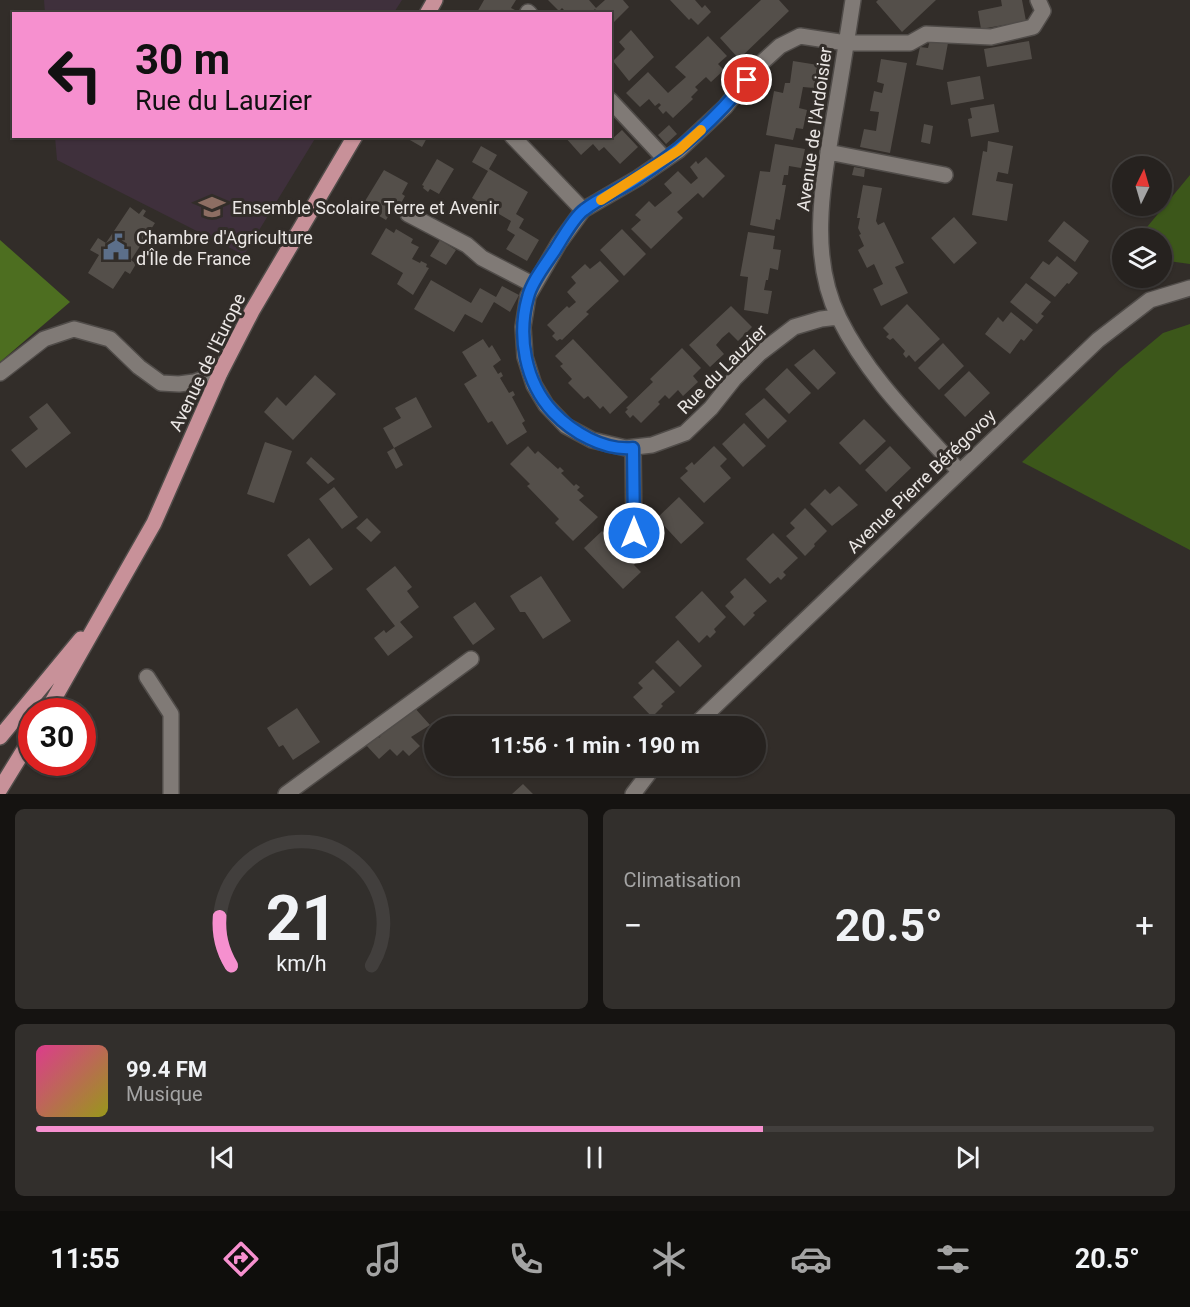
<!DOCTYPE html>
<html lang="fr">
<head>
<meta charset="utf-8">
<style>
  body { margin:0; font-family:Roboto,sans-serif; background:#322f2c; color:#f1f3f6; height:100vh; display:flex; flex-direction:column; font-size:22px; white-space:nowrap }
  * { box-sizing:border-box; margin:0 }
  p { font-size:20px; color:#a4a4a4 }
  .icon { flex:none; width:33px; height:33px; fill:none; stroke:currentColor; stroke-width:2; stroke-linecap:round; stroke-linejoin:round }
  .map { position:relative; height:794px; overflow:hidden }
  .drawer { display:flex; flex-direction:column; gap:15px; padding:15px; background:#151311; flex:1 }
  .drawer>* { flex:none }
  .hud { position:absolute; left:12px; top:12px; width:600px; height:126px; border-radius:0px; box-shadow:0 2px 4px #0004,0 0 0 2px #423f3d; background:#f690cf; color:#111; overflow:hidden }
  .needle { width:39px; rotate:5deg }
  .tools { position:absolute; left:1112px; top:156px; display:grid; gap:12px }
  .tools a { display:grid; place-items:center; width:60px; height:60px; border-radius:50%; background:#26221f; box-shadow:0 2px 4px #0004,0 0 0 2px #423f3d; font-size:30px }
  .speed { position:absolute; left:18px; top:698px; display:flex; gap:12px; font-size:30px; font-weight:700; text-align:center }
  .speed>* { display:grid; place-content:center; width:78px; height:78px; border-radius:50%; background:#26221f; box-shadow:0 2px 4px #0004,0 0 0 2px #423f3d; line-height:1 }
  .speed .limit { border:9px solid #d22; background:#fff; color:#111 }
  .pin { position:absolute; display:grid; place-items:center; width:51px; height:51px; color:#fff; margin:-26px; border:3px solid #fff; border-radius:50%; box-shadow:0 2px 6px #0007 }
  .me { position:absolute; width:66px; margin:-33px; rotate:0deg; stroke-linejoin:round; filter:drop-shadow(0 0 4px #0008) }
  .turn { display:flex; align-items:center; gap:21px; height:126px; padding:0 24px; font-size:27px }
  .turn .icon { width:78px; height:78px; stroke-width:2.5 }
  .turn b { display:block; font-size:42px; line-height:51px }
  .big { font-size:45px; font-weight:700; line-height:1.1 }
  .drawer .widget { flex:1; display:flex; flex-direction:column; justify-content:center; gap:9px; min-width:0; padding:0 21px; border-radius:9px; background:#322f2c }
  .drawer .dial { align-items:center; gap:0 }
  .dial svg { height:156px; overflow:visible; fill:none; stroke:#423f3d; stroke-width:7; stroke-linecap:round; text-anchor:middle }
  .dial text { fill:#f1f3f6; stroke:none }
  .song { display:flex; align-items:center; gap:18px }
  .cover { width:72px; height:72px; border-radius:9px; background:linear-gradient(135deg,hsl(330 70% 55%),hsl(60 70% 35%)) }
  .played { height:6px; border-radius:3px; background:linear-gradient(90deg,#f690cf 65%,#423f3d 65%) }
  .keys { display:flex; justify-content:space-around; direction:ltr }
  .heat { display:flex; justify-content:space-between; align-items:center; font-size:33px; direction:ltr }
  .drawer .tiles { flex:1; display:grid; gap:15px; grid-template-columns:1fr 1fr }
  .widget:last-child { grid-column:span 2 }
  .trip { position:absolute; left:424px; top:716px; width:342px; height:60px; border-radius:30px; background:#26221f; box-shadow:0 2px 4px #0004,0 0 0 2px #423f3d; font-weight:700; line-height:60px; text-align:center }
  .tabs { display:flex; height:96px; justify-content:space-around; align-items:center; background:#0f0e0c; color:#a4a4a4 }
  .tabs .icon { width:42px; height:42px }
  .tabs .current { color:#f690cf }
  .tabs b { font-size:27px; color:#f1f3f6 }
  .map>svg:first-child { display:block }
</style>
</head>
<body>
<div class="map">
<svg width="1190" height="794" viewBox="0 0 1190 794">
  <rect width="100%" height="100%" fill="#322d29"/>
  <!-- education -->
  <path fill="#3f303c" d="M44,0h358l-9,14h-348z
    M55,137v-1l261,1 -72,118 -187,-95z"/>
  <!-- green -->
  <path fill="#3c571a" d="M1190,175v89l-29,-4v-22h-23z
    M1190,324v226l-168,-88 99,-94 42,-35z"/>
  <!-- forest -->
  <path fill="#4d6e20" d="M0,240l70,62 -70,60z"/>
  <!-- building -->
  <path fill="#544f4a" d="M484,0h32l-5,8 4,2 -3,4h-36z
    M548,0h41l7,8 9,-8h18l6,7 -19,19v-12h-15l2,-2 -2,-3 -5,5h-22l-6,-6 -3,3z
    M670,0h25l7,8 3,-3 6,7 -13,13 -7,-7 -2,2z
    M761,0h18l10,11 -50,48 -19,-21z
    M878,0h58l-34,32 -26,-30z
    M1001,0h21l4,21 -45,8 -3,-18 24,-5z
    M631,30l23,27 -25,24 -16,-20 12,-12 -6,-7z
    M708,36l19,20 -9,8 6,6 -13,12 -5,-5 -11,10 3,3 -7,7 2,2 -20,19 -7,-7 -3,3 -5,-6 3,-3 -2,-2 -4,3 -6,-7 -9,8 -14,-14 22,-21 20,21 18,-16 -11,-10z
    M930,40l18,3 -5,27 -27,-5 4,-18 8,1z
    M1029,41l3,18 -45,8 -3,-18z
    M881,59l26,4 -17,90 -30,-6 4,-18 12,2 3,-19 -9,-1 4,-20 8,2 2,-9 -7,-2z
    M793,61l25,4 -4,23 -11,-1 -4,21 8,2 -4,19 -7,-1 -3,12 -27,-5 8,-44 9,2 2,-10h5z
    M980,76l4,23 -33,6 -4,-23z
    M994,104l5,28 -28,5 -3,-18 4,-1 -2,-10z
    M924,124l9,2 -3,18 -9,-2z
    M669,125l8,9 -11,10 -8,-9z
    M622,130l16,17 -18,17 -16,-17 -5,4 -6,-7 -12,11 -17,-19h46l2,3z
    M403,136h25l-6,11z
    M988,141l25,5 -5,28 -10,-2 -2,9 17,3 -6,37 -35,-6 11,-64 4,1z
    M775,144l30,5 -4,19 -12,-2 -1,9h-4l-2,10h4l-6,35 -4,-1 -2,11 -24,-5 10,-54 10,1z
    M481,146l16,9 -8,14 39,23 -12,22 8,5 -5,9 20,12 -12,21 -21,-12 9,-14 -8,-5 4,-9 -39,-23 16,-27 -16,-9z
    M706,157l19,19 -22,22 -5,-5 -21,19 6,6 -32,31 -20,-20 10,-9 -6,-5 14,-14 6,6 17,-14 -8,-9 14,-13 13,13 7,-6 -8,-11 6,-6 2,3z
    M437,159l17,10 -15,25 -9,-5 -2,3 -5,-4 1,-2 -2,-1z
    M854,167l11,2 -1,8 -12,-2z
    M384,170l24,13 -6,11 3,2 -9,16 -4,-2 -6,10 -24,-14z
    M863,185l19,3 -6,33 2,4 6,-3 20,41 -9,4 13,26 -27,13 -8,-17 10,-5 -9,-20 -7,4 -9,-18 6,-4 -5,-11 2,-1 -3,-6 2,-10h-3z
    M130,207l9,7 4,-5 3,2 -3,5 12,7 -24,37 5,4 -6,10 -5,-3 -12,18 -25,-16 11,-18 -9,-5 8,-12 8,5z
    M954,217l23,26 -23,21 -23,-26z
    M1064,221l25,20 -14,21 -27,-21z
    M386,228l8,5 2,-4 17,10 -2,4 8,4 -7,12 8,4 1,-2 6,3 -1,3 3,1 -16,27 -16,-11 6,-11 -32,-19z
    M622,229l24,25 -22,22 -24,-26z
    M748,232l27,4 -2,13 8,1 -3,20 -8,-2 -2,12h-2l-2,10 8,1 -4,23 -24,-4 4,-33 -8,-1z
    M440,240l16,10 -10,15 -16,-9z
    M1057,256l21,17 -9,11 -2,-1 -12,14 -25,-19 13,-17 6,4z
    M600,261l19,20 -33,31 3,2 -27,26 -2,-1 -3,2 -5,-5 3,-3 -8,-8 20,-19 2,2 7,-6 -9,-10 9,-9 -5,-6 14,-13 5,5z
    M431,280l40,23 9,-15 16,9 6,-11 17,9 -9,17 -16,-10 -12,21 -17,-9 -11,18 -40,-23z
    M1026,283l25,19 -10,12 3,2 -7,8 -27,-22z
    M907,304l33,35 -25,23 -6,-7 -3,3 -3,-4 2,-3 -12,-13 -3,2 -4,-3 3,-3 -6,-6z
    M731,306l21,21 -14,14 -9,-9 -7,6 -6,7 8,9 -14,13 -21,-22z
    M1011,312l22,18 -9,11 -3,-2 -11,15 -25,-20 13,-17 5,5z
    M483,339l6,9 3,-3 9,15 -8,6 5,8 3,-2 2,4 -3,2 9,15 4,-2 2,4 -3,2 13,24 -3,2 5,9 -20,13 -15,-24 -4,2 -24,-39 13,-8 -15,-24z
    M573,339l55,58 -18,17 -7,-8 -3,3 -12,-13 -4,3 -16,-16 4,-4 -12,-13 3,-2 -8,-8z
    M943,343l21,23 -25,24 -21,-22z
    M682,348l19,20 -8,8 5,6 -15,14 -5,-6 -9,9 -4,-4 -7,7 2,2 -19,19 -8,-8 -3,3 -5,-6 3,-3 -2,-1 27,-26 -3,-3z
    M814,349l22,24 -18,17 -24,-25z
    M787,368l24,25 -22,21 -24,-25z
    M969,371l21,22 -25,24 -21,-22z
    M315,375l21,19 -43,46 -29,-28 13,-15 9,9z
    M416,397l16,30 -38,21 -11,-20 18,-10 -6,-10z
    M764,398l23,23 -19,18 -23,-25z
    M47,403l24,30 -45,35 -15,-18 27,-21 -9,-12z
    M864,419l22,22 -26,24 -21,-22z
    M744,423l22,23 -23,21 -21,-23z
    M265,442l27,9 -18,52 -27,-9z
    M528,446l7,8 3,-3 20,18 2,-2 4,4 -3,2 13,13 2,-2 4,3 -3,3 7,6 -5,4 19,17 -25,24 -18,-18 4,-4 -32,-33 3,-2 -20,-20z
    M714,446l13,13 -7,7 11,12 -27,25 -24,-25 8,-7 -3,-3 7,-6 2,3z
    M890,446l21,22 -25,24 -21,-22z
    M394,448l9,17 -7,4 -9,-17z
    M311,457l24,22 -7,5 -22,-21z
    M839,486l19,19 -26,21 -22,-22 15,-15 5,5z
    M334,487l24,30 -16,12 -23,-30z
    M679,497l25,26 -23,21 -24,-26z
    M805,508l22,23 -13,13 1,2 -10,10 -19,-20 9,-8 -5,-5z
    M367,518l14,14 -10,10 -15,-14z
    M602,531l7,8 3,-3 24,26 -2,3 7,7 -18,17 -39,-41z
    M773,533l25,25 -15,14 3,3 -5,5 -3,-3 -8,7 -24,-25z
    M309,538l24,31 -23,17 -23,-31z
    M395,566l17,21 -5,4 12,16 -19,15 13,15 -25,19 -14,-18 10,-8 2,3 9,-7 -29,-37z
    M541,576l30,45 -28,18 -18,-27h-5l-10,-16z
    M745,578l22,23 -14,12 2,2 -11,11 -19,-20 9,-9 -4,-5z
    M702,591l24,26 -12,12 2,3 -6,6 -3,-3 -8,8 -24,-26z
    M475,602l20,27 -22,16 -20,-28z
    M678,640l24,26 -22,21 -25,-25z
    M653,669l22,23 -14,12 2,2 -11,11 -19,-20 10,-9 -5,-5z
    M413,706l17,19 -19,12 9,9 -11,10 -6,-6 -6,6 -7,-7 -11,10 -13,-14 11,-10 2,3 16,-20z
    M297,708l23,34 -27,18 -10,-15 -4,2 -12,-19z
    M479,765h20l-10,10z
    M523,784l10,10h-21z"/>
  <g fill="none" stroke-linecap="round" stroke-linejoin="round">
    <!-- minor casing -->
    <g stroke="#504c49" stroke-width="18">
      <path id="minor" d="M853,0c-6,39 -12,78 -19,117 -11,65 -26,139 5,201 29,59 77,105 120,153
        M528,12l2,2
        M610,100l55,59
        M512,136l71,74
        M828,152l117,23
        M408,214l59,31 15,13 52,27
        M838,317l-17,2 -27,8 -34,26 -26,26 -23,29 -26,25 -33,12 -26,3 -34,-8 -26,-14 -20,-21 -12,-20 -9,-28 -2,-30 5,-31 31,-53 24,-33 55,-32 41,-28 46,-43 32,-40 23,-21 20,-10 46,7h64l16,-9 65,3 42,-10 10,-16 -5,-11
        M0,373l44,-34 30,-10 36,10 29,28 22,16 18,1 15,-2 26,-9
        M633,448l1,85
        M147,677l24,37v80
        M694,726l404,-386 52,-40 40,-12
        M286,794l185,-135
        M633,794l22,-29"/>
    </g>
    <!-- major casing -->
    <g stroke="#504c49" stroke-width="18">
      <path id="major" d="M427,14l8,-14
        M47,711l107,-188 66,-150 32,-62 103,-175
        M0,737l81,-98
        M0,789l32,-52"/>
    </g>
    <!-- minor -->
    <use href="#minor" stroke="#807a76" stroke-width="15"/>
    <!-- major -->
    <use href="#major" stroke="#c89199" stroke-width="15"/>
  </g>
  <g fill="none" stroke-linecap="round" stroke-linejoin="round">
    <!-- route casing -->
    <g stroke="#114b97" stroke-width="15">
      <path id="route" d="M634,533l-1,-85c-29,3 -61,-16 -80,-36 -28,-30 -36,-76 -25,-115 4,-16 18,-33 27,-47 7,-11 19,-33 29,-40 17,-13 38,-21 55,-33 42,-27 77,-58 108,-97"/>
    </g>
    <!-- route -->
    <use href="#route" stroke="#1a73e8" stroke-width="10"/>
    <!-- slow -->
    <path stroke="#f59e0b" stroke-width="10" d="M601,200l78,-50 22,-20"/>
  </g>
  <!-- icons -->
  <defs>
    <g id="school-bare" transform="scale(2.07)"><path d="M0-5L7-2L0 1L-7-2ZM-4 1L0 2.5L4 1V4Q0 6-4 4Z" fill="#8d6e63" stroke="#322d29" stroke-width="2.5" paint-order="stroke"/></g>
    <g id="civic-bare" transform="scale(2.07)"><path d="M-.6-6.5H3V-4.5H.6V-3L4-1V1h2V6H-6V1h2V-1L-.6-3ZM-1.2 2.5V6h2.4V2.5Z" fill="#5c6f8a" stroke="#322d29" stroke-width="2.5" paint-order="stroke"/></g>
  </defs>
  <g fill-rule="evenodd">
    <use href="#school-bare" x="212" y="207"/>
    <use href="#civic-bare" x="116" y="247"/>
  </g>
  <g text-anchor="middle" dominant-baseline="central" stroke-width="6" stroke-linejoin="round" paint-order="stroke">
    <!-- street labels -->
    <g font-size="18" fill="#ebe7e5" stroke="#322d29">
      <text transform="translate(814 129) rotate(-82)">Avenue de l'Ardoisier</text>
      <text transform="translate(207 362) rotate(-64)">Avenue de l'Europe</text>
      <text transform="translate(722 369) rotate(-45)">Rue du Lauzier</text>
      <text transform="translate(921 481) rotate(-44)">Avenue Pierre Bérégovoy</text>
    </g>
    <!-- poi labels -->
    <g font-size="18" fill="#ebe7e5" stroke="#322d29" text-anchor="start">
      <text x="232" y="207">Ensemble Scolaire Terre et Avenir</text>
      <text x="136" y="237">Chambre d'Agriculture<tspan x="136" dy="21">d'Île de France</tspan></text>
    </g>
  </g>
</svg>
<div class="tools">
<a><svg class="needle" viewBox="-14 -14 28 28"><path d="M0-13l5 13h-10z" fill="#e53935"/><path d="M0 13l5-13h-10z" fill="#a4a4a4"/></svg></a>
<a><svg class="icon" aria-label="layers" viewBox="0 0 24 24"><path d="M12 4l9 5-9 5-9-5zM3 14l9 5 9-5"/></svg></a>
</div>
<div class="speed"><div class="limit">30</div></div>
<div class="pin" style="left:747px;top:80px;background:#d93025"><svg class="icon" aria-label="arrive" viewBox="0 0 24 24"><path d="M6 21V4h12l-3 4 3 4H6"/></svg></div>
<svg class="me" style="left:634px;top:533px" viewBox="-20 -20 40 40"><circle r="17" fill="#1a73e8" stroke="#fff" stroke-width="3"/><path d="M0-11L8 9 0 5-8 9z" fill="#fff"/></svg>
<div class="trip">11:56 · 1 min · 190 m</div>
<div class="hud">
<div class="turn"><svg class="icon" aria-label="left" viewBox="0 0 24 24"><path d="M17 20v-9H6M10 6l-5 5 5 5"/></svg><div><b>30 m</b>Rue du Lauzier</div></div>
</div>
</div>
<section class="drawer">
<div class="tiles">
<div class="widget dial"><svg viewBox="0 0 100 80">
<path d="M14 69A42 42 0 1 1 86 69"/>
<path d="M14 69A42 42 0 0 1 8 44" stroke="#f690cf"/>
<text x="50" y="56" font-size="32" font-weight="700">21</text>
<text x="50" y="72" font-size="11">km/h</text>
</svg></div>
<div class="widget"><p>Climatisation</p>
<div class="heat"><a>−</a><b class="big">20.5°</b><a>+</a></div>
</div>
<div class="widget">
<div class="song"><i class="cover"></i><div><b>99.4 FM</b><p>Musique</p></div></div>
<div class="played"></div>
<div class="keys"><svg class="icon" aria-label="previous" viewBox="0 0 24 24"><path d="M18 5L8 12l10 7zM5 5v14"/></svg><svg class="icon" aria-label="pause" viewBox="0 0 24 24"><path d="M8 5v14M16 5v14"/></svg><svg class="icon" aria-label="next" viewBox="0 0 24 24"><path d="M6 5l10 7-10 7zM19 5v14"/></svg></div>
</div>
</div>
</section>
<nav class="tabs">
<b>11:55</b>
<svg class="icon current" aria-label="directions" viewBox="0 0 24 24"><path d="M12 3l9 9-9 9-9-9zM9 14v-3h6M13 9l2 2-2 2"/></svg>
<svg class="icon" aria-label="music" viewBox="0 0 24 24"><path d="M9 18V5l10-2v13"/><circle cx="6" cy="18" r="3"/><circle cx="16" cy="16" r="3"/></svg>
<svg class="icon" aria-label="phone" viewBox="0 0 24 24"><path d="M5 4h4l2 5-3 2q2 4 5 5l2-3 5 2v4C11 20 4 13 5 4z"/></svg>
<svg class="icon" aria-label="climate" viewBox="0 0 24 24"><path d="M12 3v18M4 7l16 10M4 17L20 7"/></svg>
<svg class="icon" aria-label="car" viewBox="0 0 24 24"><path d="M5 17H2v-5l4-1 3-4h7l3 4 3 1v5h-3M9 17h6M6 11h13"/><circle cx="7" cy="17" r="2"/><circle cx="17" cy="17" r="2"/></svg>
<svg class="icon" aria-label="filters" viewBox="0 0 24 24"><path d="M4 7h16M4 17h16"/><circle cx="9" cy="7" r="2"/><circle cx="15" cy="17" r="2"/></svg>
<b>20.5°</b>
</nav>
</body>
</html>
